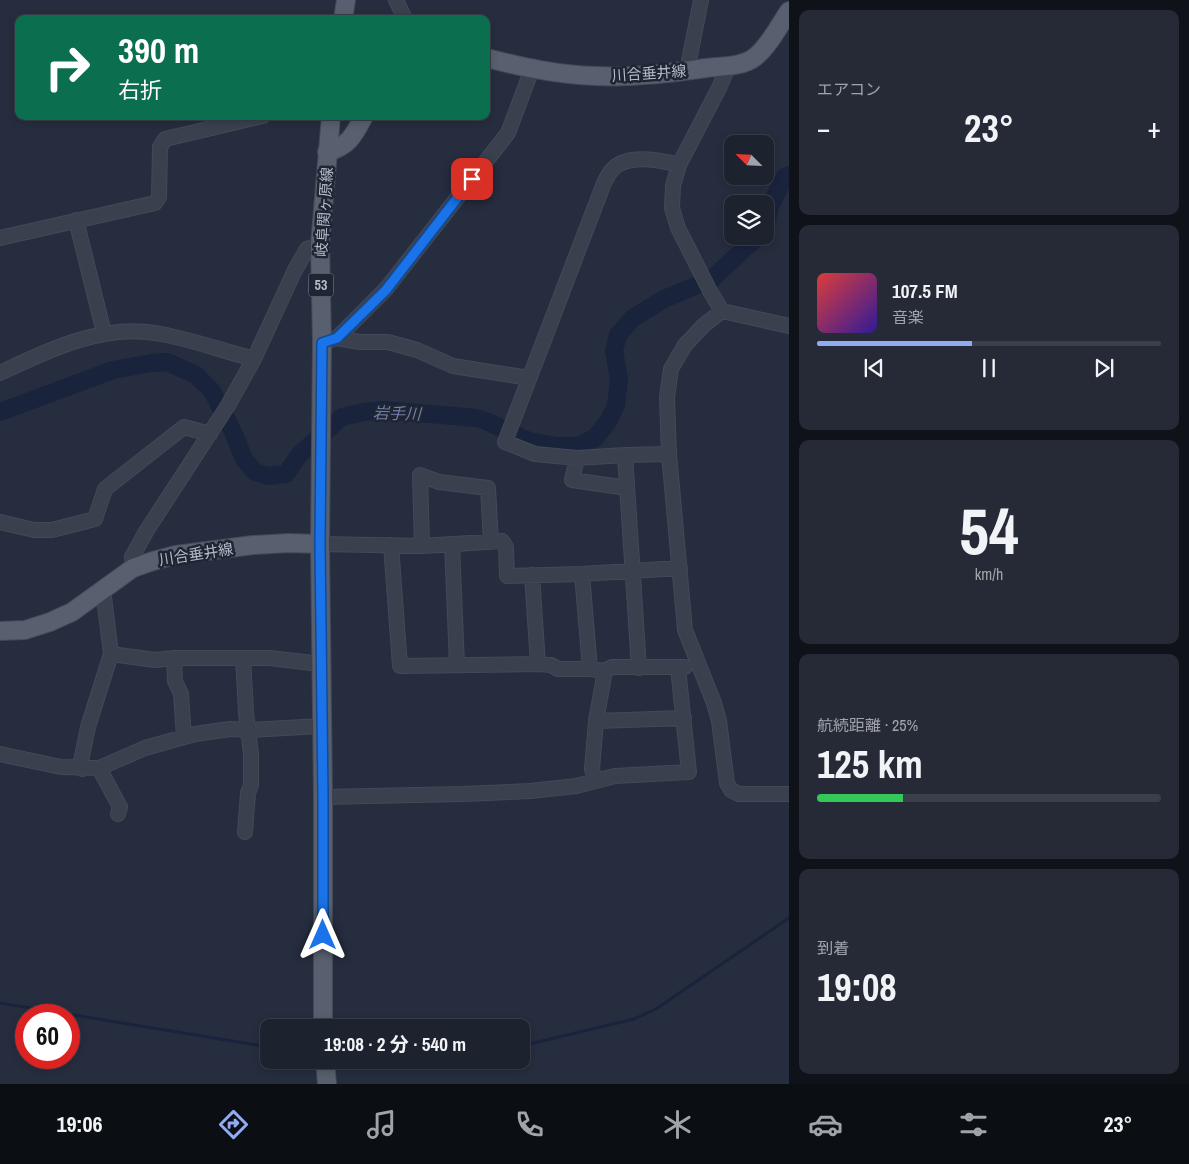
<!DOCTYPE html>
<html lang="ja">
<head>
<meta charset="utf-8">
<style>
  body { margin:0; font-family:"Archivo Narrow","Noto Sans JP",sans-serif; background:#252a36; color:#f1f3f6; height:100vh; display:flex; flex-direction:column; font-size:19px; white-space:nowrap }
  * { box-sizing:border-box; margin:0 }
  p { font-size:16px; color:#a0a4aa }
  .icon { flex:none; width:28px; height:28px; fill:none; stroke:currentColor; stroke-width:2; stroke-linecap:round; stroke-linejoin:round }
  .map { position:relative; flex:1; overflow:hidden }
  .details { display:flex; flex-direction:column; gap:10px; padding:10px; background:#0f1319; width:400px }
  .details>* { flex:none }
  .guide { position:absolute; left:15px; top:15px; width:475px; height:105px; border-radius:10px; box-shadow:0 2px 8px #0003,0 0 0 1px #3a3f4a; background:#0b6e4f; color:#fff; overflow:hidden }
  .needle { width:32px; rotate:294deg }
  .controls { position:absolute; left:724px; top:135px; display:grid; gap:10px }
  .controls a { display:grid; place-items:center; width:50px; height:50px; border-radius:10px; background:#1c222e; box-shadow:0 2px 8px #0003,0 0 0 1px #3a3f4a; font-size:25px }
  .speed { position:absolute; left:15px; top:1004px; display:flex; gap:10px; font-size:25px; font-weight:700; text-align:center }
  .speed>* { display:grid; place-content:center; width:65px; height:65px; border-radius:50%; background:#1c222e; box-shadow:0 2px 8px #0003,0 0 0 1px #3a3f4a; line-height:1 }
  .speed .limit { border:8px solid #d22; background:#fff; color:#111 }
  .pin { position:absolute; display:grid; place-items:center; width:42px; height:42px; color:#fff; margin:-21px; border-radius:10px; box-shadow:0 2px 8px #0006 }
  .me { position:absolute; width:55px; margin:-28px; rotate:0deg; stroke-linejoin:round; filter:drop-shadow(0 0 4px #0008) }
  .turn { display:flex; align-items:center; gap:18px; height:105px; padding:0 20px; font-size:22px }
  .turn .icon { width:65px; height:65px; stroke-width:2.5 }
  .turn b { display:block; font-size:35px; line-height:42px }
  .big { font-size:38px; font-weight:700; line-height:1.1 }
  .details .widget { flex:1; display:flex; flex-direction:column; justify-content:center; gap:8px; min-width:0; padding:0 18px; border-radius:10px; background:#252a36 }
  .details .dial { align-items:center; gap:0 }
  .dial b { font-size:65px; line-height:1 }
  .song { display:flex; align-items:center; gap:15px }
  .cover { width:60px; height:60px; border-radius:8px; background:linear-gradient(135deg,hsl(0 70% 55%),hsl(250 70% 35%)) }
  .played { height:5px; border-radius:2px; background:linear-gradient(90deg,#91abf3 45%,#3a3f4a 45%) }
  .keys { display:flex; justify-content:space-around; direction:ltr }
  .heat { display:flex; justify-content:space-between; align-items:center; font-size:28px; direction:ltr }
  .charge { height:8px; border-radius:4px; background:linear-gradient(90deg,#34c759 25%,#3a3f4a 0) }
  .trip { position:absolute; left:260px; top:1019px; width:270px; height:50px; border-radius:10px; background:#1c222e; box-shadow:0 2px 8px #0003,0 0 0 1px #3a3f4a; font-weight:700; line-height:50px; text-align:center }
  .tab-bar { display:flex; height:80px; justify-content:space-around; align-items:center; background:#0b0e12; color:#a0a4aa }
  .tab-bar .icon { width:35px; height:35px }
  .tab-bar .current { color:#91abf3 }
  .tab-bar b { font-size:22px; color:#f1f3f6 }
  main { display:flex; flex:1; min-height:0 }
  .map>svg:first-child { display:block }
</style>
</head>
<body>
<main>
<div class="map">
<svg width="789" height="1084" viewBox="0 0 789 1084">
  <rect width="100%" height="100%" fill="#262d3e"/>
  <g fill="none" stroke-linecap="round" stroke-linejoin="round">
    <!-- stream -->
    <path stroke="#19233c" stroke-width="3" d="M0,1003l269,44
      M521,1046l113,-27 22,-10 133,-91
      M343,1060l59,7 59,-7"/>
    <!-- river -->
    <path stroke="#19233c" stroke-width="18" d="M765,227l5,-21 15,-29 4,-2
      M0,412l113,-42 39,-7 15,-1 29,13 16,16 22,43 10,25 11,13 13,4 18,-2 13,-19 43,-38 22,-5 20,-2 92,8 10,3 43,20 27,5h22l17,-8 13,-16 8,-17 3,-26 -5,-28 4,-16 15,-17 31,-19 48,-20 46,-43"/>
    <!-- minor casing -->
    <g stroke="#434957" stroke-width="16">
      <path id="minor" d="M396,0l9,19
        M727,66l-1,6 -7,16 -40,77 -6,21 -1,22 6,20 32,63 12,20 67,15
        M687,71l14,-71
        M76,220l28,113
        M0,238l155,-35 4,-6 1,-50 5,-8 98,-23
        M722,311l-18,14 -19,20 -14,24 -4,28 2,57 16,176 29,73 5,18 8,62 4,7 8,4h50
        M337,338l23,4h28l29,8 36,16 76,12
        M322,343l15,-5 49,-49 122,-156 24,-64
        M0,373c48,-23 106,-51 161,-39 32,6 62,17 93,25
        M625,455l-48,3 -42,-4 -30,-12 99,-259c2,-4 5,-10 8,-13 14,-17 49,-10 67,-5
        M577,458l-5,22 55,8
        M0,522l34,8h18l43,-11 10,-30 79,-62 26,7
        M320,544l102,2 80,-5 4,6 1,29 75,-2 98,-6
        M452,544l5,121
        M391,545l9,121 138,-2 -6,-89
        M422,546l-2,-71 19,7 49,6 3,53
        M133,568l-1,-11 15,-27 80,-123 27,-48 41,-89 12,-21 13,-4
        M582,574l8,95 15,2 7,-4h73
        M111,654l44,6 19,-2h95l52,6
        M174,658l1,23 6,13 3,43
        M243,658l3,55 5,41v31l-3,8 -3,39
        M538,664l13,1 7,4h32
        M639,668l-14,-213 44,-1
        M596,721l88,-3
        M0,754l61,13 38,1 46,-20 50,-14 35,-5 18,1 73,-4
        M99,768l21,39 -2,7
        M82,769l-1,-8 7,-34 23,-73 -8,-65
        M595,780l-3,-11 4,-48 9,-50
        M323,797l140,-3 67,-3 46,-5 39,-10 74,-4 -11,-104"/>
    </g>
    <!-- major casing -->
    <g stroke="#434957" stroke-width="20">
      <path id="major" d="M343,19l3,-19
        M486,58c37,9 72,17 110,18 36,2 74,-3 110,-8 15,-2 37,-1 49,-11 14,-11 24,-31 34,-46
        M327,152c22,-6 27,-17 37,-36
        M0,631l25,-1 25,-8 22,-10 61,-44 20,-7 23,-6 77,-10 36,-2 31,1
        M323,1028v-231l-3,-253 2,-201 -2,-98 11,-129
        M325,1060l2,24"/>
    </g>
    <!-- minor -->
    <use href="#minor" stroke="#3a404e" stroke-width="14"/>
    <!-- major -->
    <use href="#major" stroke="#585f6e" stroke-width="18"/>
  </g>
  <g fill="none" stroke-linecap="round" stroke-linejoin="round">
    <!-- route casing -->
    <g stroke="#114b97" stroke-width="12">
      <path id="route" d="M323,935v-138l-3,-253 2,-201 15,-5 49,-48 86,-111"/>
    </g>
    <!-- route -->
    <use href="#route" stroke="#1a73e8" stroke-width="9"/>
  </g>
  <g text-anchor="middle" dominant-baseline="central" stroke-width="5" stroke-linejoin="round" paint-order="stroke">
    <!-- shield labels -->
    <rect fill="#1f2533" stroke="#898e9c" stroke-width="1" x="308.5" y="273.5" width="25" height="23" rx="4"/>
    <g font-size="14" font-weight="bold" fill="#b6bbc9">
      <text x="321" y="285">53</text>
    </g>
    <!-- street labels -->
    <g font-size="15" fill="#b6bbc9" stroke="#1f2533">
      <text transform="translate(649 73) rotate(-4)">川合垂井線</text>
      <text transform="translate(324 212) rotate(-86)">岐阜関ヶ原線</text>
      <text transform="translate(196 554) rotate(-9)">川合垂井線</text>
    </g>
    <!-- water labels -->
    <g font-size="16" font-style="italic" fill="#7181a6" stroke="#1f2533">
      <text transform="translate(397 413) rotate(2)">岩手川</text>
    </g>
  </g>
</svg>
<div class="controls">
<a><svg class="needle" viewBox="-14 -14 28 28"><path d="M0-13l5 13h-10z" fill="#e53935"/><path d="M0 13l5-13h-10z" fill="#a0a4aa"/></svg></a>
<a><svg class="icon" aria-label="layers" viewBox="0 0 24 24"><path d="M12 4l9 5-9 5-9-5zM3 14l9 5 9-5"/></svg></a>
</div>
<div class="speed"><div class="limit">60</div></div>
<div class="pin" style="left:472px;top:179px;background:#d93025"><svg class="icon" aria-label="arrive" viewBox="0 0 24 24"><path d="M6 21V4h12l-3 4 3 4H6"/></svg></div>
<svg class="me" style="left:323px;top:935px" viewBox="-20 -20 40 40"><path d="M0-17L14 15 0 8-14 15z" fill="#1a73e8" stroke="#fff" stroke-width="4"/></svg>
<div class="trip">19:08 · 2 分 · 540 m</div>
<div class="guide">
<div class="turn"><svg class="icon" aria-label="right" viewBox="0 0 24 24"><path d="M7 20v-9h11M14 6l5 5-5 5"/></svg><div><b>390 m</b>右折</div></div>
</div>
</div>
<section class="details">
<div class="widget"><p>エアコン</p>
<div class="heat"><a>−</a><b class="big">23°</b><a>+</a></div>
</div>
<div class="widget">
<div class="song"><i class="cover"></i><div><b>107.5 FM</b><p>音楽</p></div></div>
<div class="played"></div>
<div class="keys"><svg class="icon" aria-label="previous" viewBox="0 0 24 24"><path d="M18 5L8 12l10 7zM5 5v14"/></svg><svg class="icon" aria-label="pause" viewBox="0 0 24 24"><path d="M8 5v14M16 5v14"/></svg><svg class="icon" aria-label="next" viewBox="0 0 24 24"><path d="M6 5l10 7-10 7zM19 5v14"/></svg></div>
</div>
<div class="widget dial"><b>54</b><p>km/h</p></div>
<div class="widget"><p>航続距離 · 25%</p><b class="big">125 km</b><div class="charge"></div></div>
<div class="widget"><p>到着</p><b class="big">19:08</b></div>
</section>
</main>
<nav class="tab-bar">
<b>19:06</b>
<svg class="icon current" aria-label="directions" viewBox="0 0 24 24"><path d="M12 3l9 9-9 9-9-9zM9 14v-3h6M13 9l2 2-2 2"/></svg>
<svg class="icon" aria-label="music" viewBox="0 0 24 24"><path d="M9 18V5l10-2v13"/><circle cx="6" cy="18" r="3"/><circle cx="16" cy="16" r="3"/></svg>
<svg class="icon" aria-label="phone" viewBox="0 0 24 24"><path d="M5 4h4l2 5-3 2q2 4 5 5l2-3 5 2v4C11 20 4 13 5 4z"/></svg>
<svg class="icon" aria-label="climate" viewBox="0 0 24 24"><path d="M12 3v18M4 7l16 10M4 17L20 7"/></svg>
<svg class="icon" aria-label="car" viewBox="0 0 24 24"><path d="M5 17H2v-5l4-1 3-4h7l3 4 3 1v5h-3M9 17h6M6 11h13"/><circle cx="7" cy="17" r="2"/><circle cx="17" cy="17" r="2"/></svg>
<svg class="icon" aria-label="filters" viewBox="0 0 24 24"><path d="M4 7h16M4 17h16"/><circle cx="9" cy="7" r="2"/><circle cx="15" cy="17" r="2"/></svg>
<b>23°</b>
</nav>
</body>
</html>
